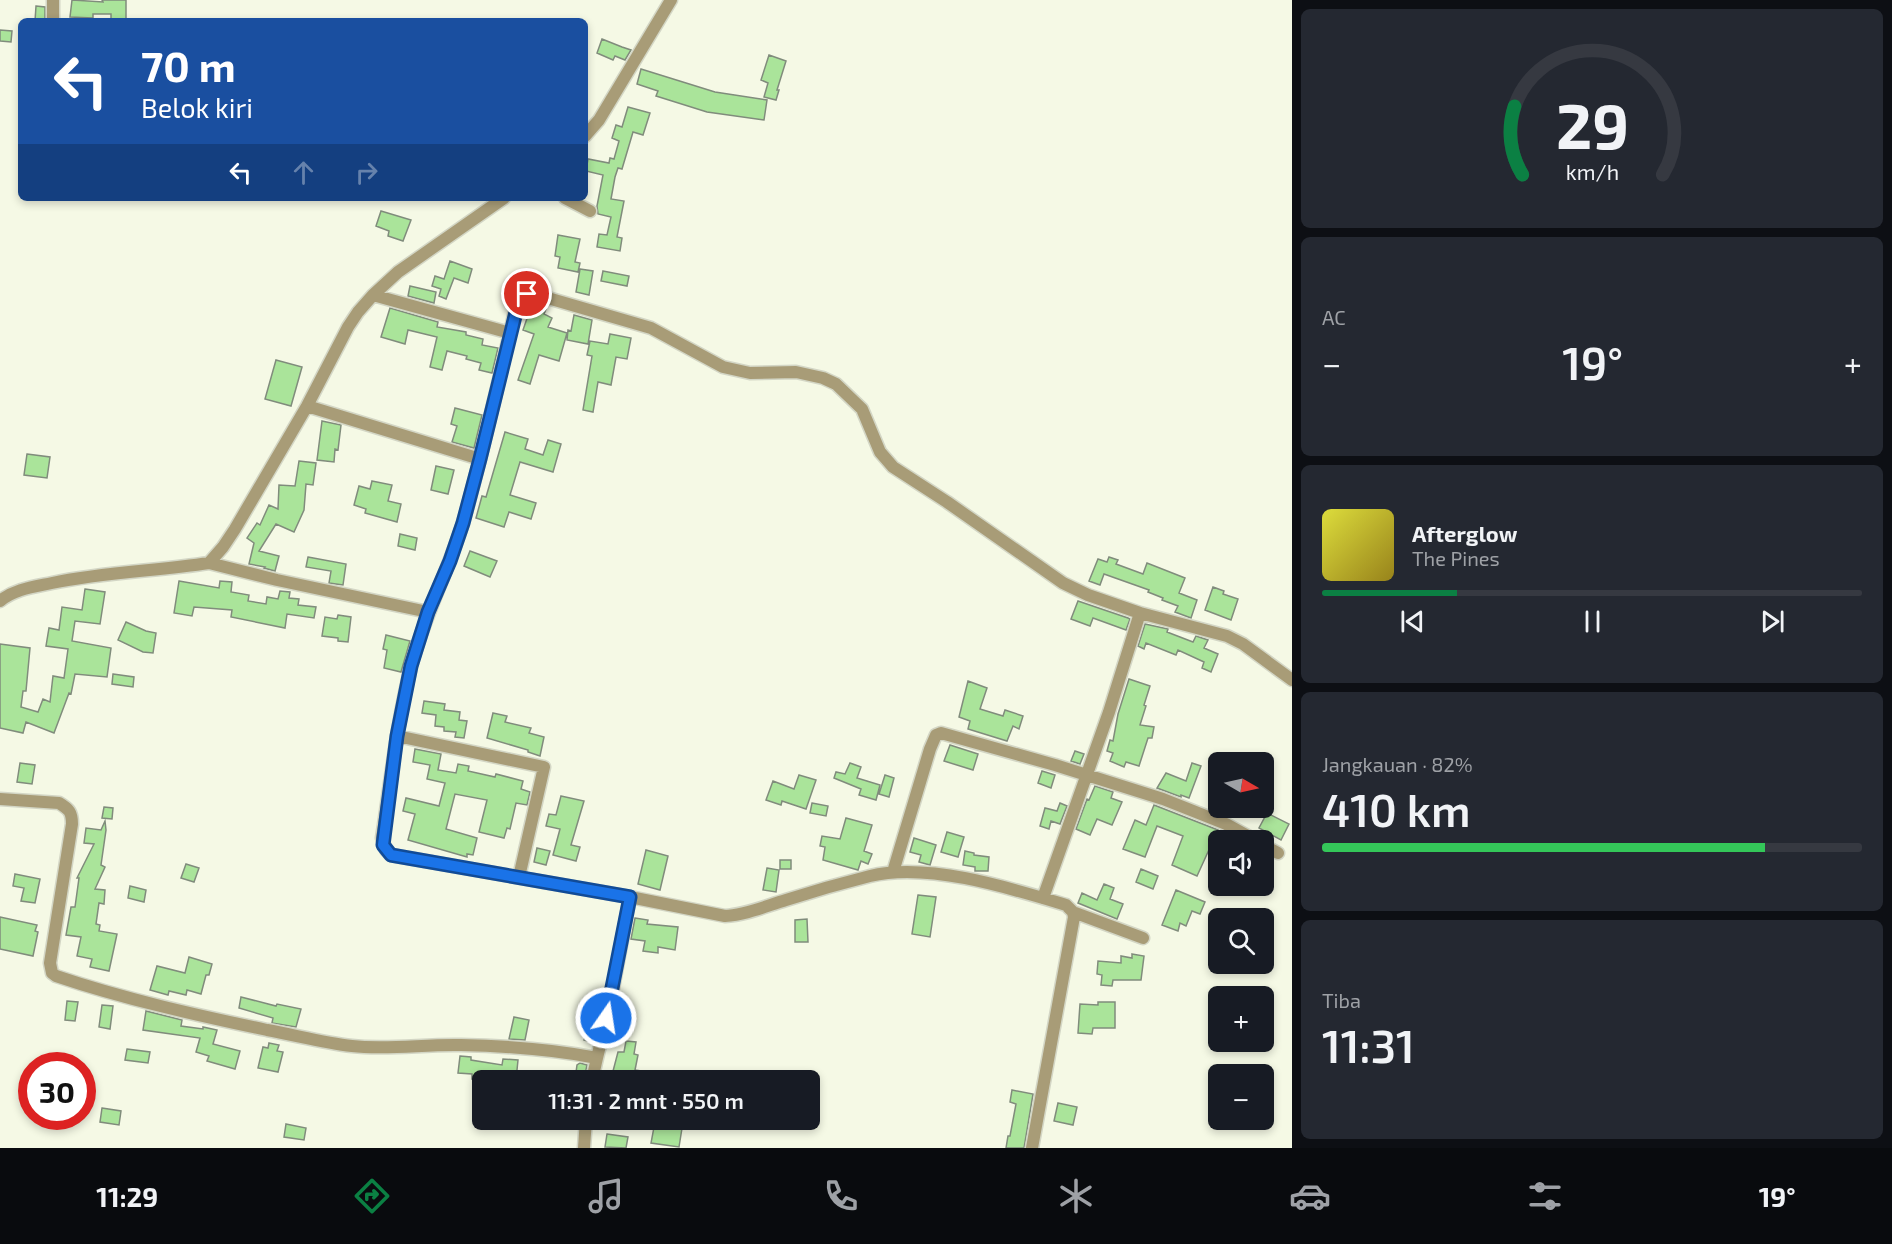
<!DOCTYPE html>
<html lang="id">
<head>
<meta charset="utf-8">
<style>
  body { margin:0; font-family:"Exo 2",sans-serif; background:#242831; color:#f1f3f6; height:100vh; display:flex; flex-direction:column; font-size:22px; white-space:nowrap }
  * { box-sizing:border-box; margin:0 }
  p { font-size:20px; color:#9ea1a6 }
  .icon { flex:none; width:33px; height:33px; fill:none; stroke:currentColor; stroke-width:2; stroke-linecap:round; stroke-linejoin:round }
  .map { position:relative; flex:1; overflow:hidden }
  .sheet { display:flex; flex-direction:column; gap:9px; padding:9px; background:#0d0f14; width:600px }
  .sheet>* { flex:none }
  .hud { position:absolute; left:18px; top:18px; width:570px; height:183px; border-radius:9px; box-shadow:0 3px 9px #0003; background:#1a4fa0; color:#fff; overflow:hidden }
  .needle { width:39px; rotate:99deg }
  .buttons { position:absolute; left:1208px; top:752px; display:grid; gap:12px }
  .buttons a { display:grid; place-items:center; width:66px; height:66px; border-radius:9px; background:#171b24; box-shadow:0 3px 9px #0003; font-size:30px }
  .speed { position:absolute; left:18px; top:1052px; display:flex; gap:12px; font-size:30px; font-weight:700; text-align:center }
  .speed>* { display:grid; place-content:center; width:78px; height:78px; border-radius:50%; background:#171b24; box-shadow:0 3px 9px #0003; line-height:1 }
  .speed .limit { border:9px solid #d22; background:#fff; color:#111 }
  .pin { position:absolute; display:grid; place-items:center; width:51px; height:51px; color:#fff; margin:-26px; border:3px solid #fff; border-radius:50%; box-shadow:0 2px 6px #0007 }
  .me { position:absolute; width:66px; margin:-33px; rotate:13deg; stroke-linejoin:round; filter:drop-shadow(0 0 4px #0008) }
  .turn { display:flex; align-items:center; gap:21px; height:126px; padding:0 24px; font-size:27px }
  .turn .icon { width:78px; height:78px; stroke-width:2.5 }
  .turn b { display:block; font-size:42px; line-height:51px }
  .lanes { display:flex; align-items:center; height:57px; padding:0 24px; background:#0003; justify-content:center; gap:30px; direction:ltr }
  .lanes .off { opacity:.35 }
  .big { font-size:45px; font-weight:600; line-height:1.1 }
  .sheet .widget { flex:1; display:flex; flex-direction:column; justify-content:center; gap:9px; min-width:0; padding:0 21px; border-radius:9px; background:#242831 }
  .sheet .dial { align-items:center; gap:0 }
  .dial svg { height:156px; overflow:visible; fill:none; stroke:#363941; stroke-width:7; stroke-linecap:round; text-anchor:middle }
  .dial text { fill:#f1f3f6; stroke:none }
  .song { display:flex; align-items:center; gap:18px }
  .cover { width:72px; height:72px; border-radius:9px; background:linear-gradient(135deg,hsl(60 70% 55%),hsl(50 70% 35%)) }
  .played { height:6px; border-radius:3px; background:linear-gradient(90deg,#0b8043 25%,#363941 25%) }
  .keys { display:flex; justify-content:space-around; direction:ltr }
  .heat { display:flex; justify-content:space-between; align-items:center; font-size:33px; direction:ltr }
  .charge { height:9px; border-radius:4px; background:linear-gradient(90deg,#34c759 82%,#363941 0) }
  .trip { position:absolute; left:472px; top:1070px; width:348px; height:60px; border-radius:9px; background:#171b24; box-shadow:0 3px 9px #0003; font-weight:600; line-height:60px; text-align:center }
  .dock { display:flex; height:96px; justify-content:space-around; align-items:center; background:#090b0e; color:#9ea1a6 }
  .dock .icon { width:42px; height:42px }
  .dock .current { color:#0b8043 }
  .dock b { font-size:27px; color:#f1f3f6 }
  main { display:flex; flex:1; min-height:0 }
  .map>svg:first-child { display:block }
</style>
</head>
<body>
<main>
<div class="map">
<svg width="1292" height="1148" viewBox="0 0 1292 1148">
  <rect width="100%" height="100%" fill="#f5f9e5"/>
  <!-- building -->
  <path fill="#aae49a" stroke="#808c7c" stroke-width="1.5" d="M72,0l31,2 -1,-2h24v21h-15v-7h-18v4l-23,-1z
    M36,6l9,1v14h-10z
    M0,30l12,1 -1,11 -11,-1z
    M602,39l20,8 9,3 -6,10 -10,-4 -2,4 -16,-7z
    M769,55l17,6 -9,29h2l-3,10 -12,-3 4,-14 -7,-3z
    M641,69l74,23 52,8 -3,20 -57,-8 -51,-16 2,-5 -21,-7z
    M628,107l22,6 -7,22 -10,-3 -11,37 -4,-1 -3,9 -4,22 13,2 -7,36 5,1 -2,13 -23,-4 2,-13 8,1 4,-18 -13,-3 -1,-8 6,-31 -17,-4 2,-12 21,4 1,-5 4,1 5,-18 -7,-3 4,-13 6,2z
    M381,211l30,9 -8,21 -15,-5 1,-5 -13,-5z
    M558,235l22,4 -5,23 5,1 -2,9 -20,-4 2,-11 -5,-1z
    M450,261l22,8 -4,14 -14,-5 -8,21 -7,-3 2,-7 -9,-3 3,-10 9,3z
    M580,269l13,2 -4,24 -13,-3z
    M603,271l26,5 -2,10 -26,-5z
    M410,286l26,6 -2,11 -26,-7z
    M532,304l14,5 -2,5 8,4 -4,9 19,6 -8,28 -20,-6 -9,29 -12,-4 16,-46 -11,-4z
    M390,308l48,14 -1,5 29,5v3l17,4 -1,6 16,3 -6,25 -13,-3 2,-7 -15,-4 1,-3 -20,-5 -5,19 -12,-3 7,-30 -29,-7 -3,14 -24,-7z
    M574,315l18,5 -4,24 -21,-4 1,-10 3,1z
    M610,334l21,4 -4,21 -11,-2 -5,28 -13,-3 -5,30 -10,-2 9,-54 -5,-1 3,-14 18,3z
    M276,360l26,7 -11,39 -26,-7z
    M455,408l27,7 -8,33 -22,-6 5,-16 -6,-2z
    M322,421l19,4 -3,25 -3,-1 -1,13 -17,-2z
    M505,432l23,7 -3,10 18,6 5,-15 13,4 -8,28 -33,-10 -10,33 26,8 -5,16 -22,-7 -5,15 -28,-9 6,-22 4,1z
    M27,454l23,3 -3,21 -23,-3z
    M299,461l17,2 -3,22 -7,-1 -2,26 -10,22 -18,-8 -17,27 20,5 -4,15 -11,-3 1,-1 -16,-3 5,-21 -7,-5 10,-15 3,2 9,-20 9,4 1,-24 16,1z
    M436,466l18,4 -6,24 -17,-4z
    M372,481l20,4 -4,16 13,3 -4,18 -32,-9 1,-4 -12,-4 5,-19 11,3z
    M400,534l17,4 -2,12 -17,-4z
    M470,551l27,10 -7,16 -26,-11z
    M308,557l38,7 -3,21 -14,-2 2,-12 -25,-4z
    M1109,557l9,3 -2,4 27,10 4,-11 38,15 -6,15 18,7 -6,18 -16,-6 3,-6 -16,-6 1,-2 -15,-6 1,-2 -45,-16 -4,11 -11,-4 9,-22 9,3z
    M179,581l40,7 1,-7 12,1 -1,10 18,3 -1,6 18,3 1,-7 11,2 2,-8 10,1 -1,6 10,1 -1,6 18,2 -2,11 -27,-4 -2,14 -54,-11 1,-7 -38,-3 -2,9 -18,-3z
    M1213,587l11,4 -1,3 15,5 -7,21 -26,-10z
    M85,589l20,3 -5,32 -25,-3 -3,20 39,7 -4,29 -32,-3 -4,20 -2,-1 -15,40 -28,-11 -3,11 -23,-5v-84l30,4 -4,43h-3l-2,16 17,5 5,-13 7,3 3,-26 11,2 4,-29 -22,-3 3,-18 10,2 3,-23 20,3z
    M1078,601l50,17 2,1 -4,11 -33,-12 -3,8 -19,-7z
    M338,615l13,2 -3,25 -10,-1v-3l-16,-2 3,-19 12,2z
    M126,622l20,9 10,2 -3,20 -10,-1 -25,-12z
    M1145,624l23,5 -1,3 26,10 3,-6 12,4 -4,8 14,6 -7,18 -9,-4 2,-6 -26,-12 -2,5 -30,-12 -2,6 -6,-3z
    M386,635l24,6 -9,31 -17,-4 3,-18 -4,-1z
    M113,674l21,3 -1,10 -21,-3z
    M1129,679l21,7 -6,19 2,1 -6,19 14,2 -2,11h-4l-9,28 -13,-4 -2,5 -14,-6 3,-8 -6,-2 3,-11 3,1 5,-27z
    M968,681l19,7 -7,21 23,7 2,-6 18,6 -4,13 -6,-3 -6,15 -39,-12 2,-8 -11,-4z
    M424,701l21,3 -1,6 16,2 -1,8 8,1 -3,17 -9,-1 1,-5 -12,-1v-4l-9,-1 1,-11 -14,-2z
    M493,713l14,3 -2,6 26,6 -2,5 15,4 -4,19 -12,-4v-2l-41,-12z
    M950,745l28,9 -5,16 -29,-9z
    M415,749l26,5 -3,16 18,3 2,-9 11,2 -1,5 27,6 1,-3 27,7 -2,8 9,3 -3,13 -11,-2 -6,26 -3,-1 -3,10 -25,-6 8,-32 -32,-6 -9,35 31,9 -4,17 -6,-1v3l-59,-17 7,-26 -12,-3 3,-13 33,8 6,-23 -18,-4 3,-14 -17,-3z
    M1075,751l9,3 -4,10 -9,-3z
    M20,763l15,2 -3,19 -15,-2z
    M850,763l11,4 -4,11 23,7 -4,15 -17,-5 2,-6 -27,-11 2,-6 9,2z
    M1192,763l9,3 -12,32 -8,-3v2l-24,-9 9,-15 20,8z
    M1042,771l13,4 -4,13 -13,-5z
    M799,775l17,5 -10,29 -24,-8 -1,4 -15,-5 7,-19 21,8z
    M885,775l9,3 -5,19 -10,-3z
    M1095,786l18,6 -2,6 11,4 -10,23 -15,-6 -7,16 -14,-6 11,-30 2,1z
    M561,796l23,5 -13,44 9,2 -4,14 -23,-6 7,-26 -14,-3 3,-12 7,1z
    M812,803l16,3 -2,10 -16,-3z
    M1060,803l7,3 -7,18 -9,-3 -2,8 -9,-3 5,-18 12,3z
    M1154,805l64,25 -21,46 -25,-11 11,-29 -26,-10 -12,31 -22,-8 12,-29 11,5z
    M104,807l9,1 -1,11 -10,-1z
    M1267,813l22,11 -8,16 -22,-12z
    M846,818l26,7 -8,26 8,3 -4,10 -7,-3 -3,9 -35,-10 2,-13 -5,-1 2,-10 18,3z
    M105,821l1,9 -5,35 4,2 -10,22 10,1 -1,14 -5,-1 -3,21 4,1 -1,6 18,3 -8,37 -19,-4 2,-8 -15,-3 4,-19 -15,-2 5,-28h4l4,-29h-2l17,-34 -10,-1 2,-15 15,2z
    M947,832l17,5 -6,20 -17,-5z
    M914,838l22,7 -6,20 -11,-3 2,-7 -11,-3z
    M537,848l13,3 -4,14 -12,-3z
    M646,850l22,6 -8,34 -22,-6z
    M965,851l9,2v2l15,2 -1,14h-13v-4l-12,-2z
    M780,860h11v9h-11z
    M186,864l13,4 -5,14 -13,-4z
    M767,868l12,2 -3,22 -13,-2z
    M1141,869l17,7 -5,13 -17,-7z
    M15,874l25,5 -5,24 -14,-2 3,-13 -11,-2z
    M1104,884l10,4 -4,11 13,5 -6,15 -39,-16 4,-10 15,7z
    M130,886l16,4 -2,12 -16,-4z
    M1176,890l29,12 -5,12 -8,-3 -6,15 -6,-3 -2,8 -16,-6z
    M918,895l18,2 -6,40 -18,-3z
    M0,917l37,8 -2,6 3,1 -5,24 -33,-7z
    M635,918l13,2 -1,4 31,3 -3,23 -17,-3v6l-15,-2 2,-10 -14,-2z
    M807,919l1,23h-13v-22z
    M1132,954l12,2 -3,24h-28l-1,6 -11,-1 1,-10 -5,-1 1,-13 23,2v-7l11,2z
    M189,957l23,7 -3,11h-3l-5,19 -14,-4 -1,5 -17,-4 -1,4 -18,-5 7,-24 28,7z
    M241,997l35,9 1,-2 24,5 -5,18 -24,-4 1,-5 -34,-10z
    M67,1001l11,1 -3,19 -10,-1z
    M1098,1002h17v26h-22l-1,6 -14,-1 2,-29 18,1z
    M102,1005l11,1 -3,23 -11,-2z
    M146,1011l36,9 -1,6 22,3v-2l14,3 -4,14 27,7 -5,18 -28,-8 2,-5 -13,-4 4,-14 -57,-8z
    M514,1017l15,3 -4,20 -16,-1z
    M588,1020l9,2 -5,20 -8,-2z
    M626,1041l10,1 -2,12 4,1 -3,15 33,5 -1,5h-42v-3l-13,-2 6,-23h6z
    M269,1043l10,2 -2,6 6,1 -5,20 -20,-4 5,-21 5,1z
    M127,1049l23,3 -2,11 -23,-3z
    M460,1056l11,1v3l31,5 1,-6 15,1 -2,20 -33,1 -11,-2v-5l-14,-1z
    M580,1063l7,2 -3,15h-9l2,-15z
    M1012,1090l21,4 -9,54h-18l2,-12h2l6,-32 -6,-2z
    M1058,1103l19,4 -4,18 -19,-4z
    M102,1108l19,3 -2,14 -19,-3z
    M669,1120l14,2 -4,25 -28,-4 3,-16 13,2z
    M286,1124l20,4 -2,12 -20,-3z
    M607,1134l21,3 -2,11 -21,-1z"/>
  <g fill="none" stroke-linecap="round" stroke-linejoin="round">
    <!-- street casing -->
    <g stroke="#d3d6c5" stroke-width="15">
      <path id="street" d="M53,21v-21
        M585,136l14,-16 72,-120
        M565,198l25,13
        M373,295l137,38c-15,63 -29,127 -47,190 -15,48 -38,92 -51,140 -15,58 -21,117 -30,175l4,12 5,5 239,42 -19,102 -14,59
        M510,333c4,-14 5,-41 24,-39l117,34 72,39 27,6 46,-1 27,6 13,6 26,25 18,43 13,15 54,35 116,81 25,12 52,18 87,23 16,8 49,36
        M307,406l173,53
        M209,563l68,17 151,32
        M0,601c15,-12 33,-14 52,-18 52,-11 105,-12 157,-20l14,-16 12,-18 72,-123 41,-79 10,-15 15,-17 25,-23 106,-74
        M397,736l147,31 -25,110
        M0,799l59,4c10,6 13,9 13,21l-22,139 2,10 4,3c68,23 140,39 211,54 28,5 57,13 85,16 36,4 73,-2 109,-1 45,1 91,4 136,13l-5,22
        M1263,845l15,8
        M893,872l37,-123 6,-14 5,-2 114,32 108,34 63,25 29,16
        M630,897l95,19c21,-1 41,-10 61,-16 28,-9 56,-17 84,-24 58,-14 140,12 196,29l7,7 1,5 -42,231
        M1043,898l66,-186 31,-99
        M1073,912l70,26
        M584,1148l2,-29"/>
    </g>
    <!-- street -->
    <use href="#street" stroke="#a89c77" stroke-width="12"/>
  </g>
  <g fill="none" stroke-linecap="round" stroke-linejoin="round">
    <!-- route casing -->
    <g stroke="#114b97" stroke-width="15">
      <path id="route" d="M527,294l-5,3 -4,7 -38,155 -17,64 -13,38 -22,51 -17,54 -14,70 -14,109 8,10 239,42 -24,121"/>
    </g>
    <!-- route -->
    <use href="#route" stroke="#1a73e8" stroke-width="10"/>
  </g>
</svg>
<div class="buttons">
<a><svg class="needle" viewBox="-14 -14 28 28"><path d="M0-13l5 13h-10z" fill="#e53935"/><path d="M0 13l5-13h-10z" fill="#9ea1a6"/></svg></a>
<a><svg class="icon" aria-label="sound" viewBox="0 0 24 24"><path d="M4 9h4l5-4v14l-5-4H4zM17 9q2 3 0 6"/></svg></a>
<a><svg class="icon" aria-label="search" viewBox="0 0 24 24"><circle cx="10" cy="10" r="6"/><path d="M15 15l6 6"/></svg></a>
<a>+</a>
<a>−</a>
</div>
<div class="speed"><div class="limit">30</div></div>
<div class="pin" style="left:527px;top:294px;background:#d93025"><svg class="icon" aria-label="arrive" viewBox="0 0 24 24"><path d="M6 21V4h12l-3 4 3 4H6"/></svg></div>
<svg class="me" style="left:606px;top:1018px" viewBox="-20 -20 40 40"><circle r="17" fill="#1a73e8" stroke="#fff" stroke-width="3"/><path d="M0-11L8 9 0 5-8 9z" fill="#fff"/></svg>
<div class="trip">11:31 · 2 mnt · 550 m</div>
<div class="hud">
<div class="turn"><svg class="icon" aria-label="left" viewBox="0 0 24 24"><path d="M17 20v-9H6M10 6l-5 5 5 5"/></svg><div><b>70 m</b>Belok kiri</div></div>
<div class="lanes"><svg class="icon" aria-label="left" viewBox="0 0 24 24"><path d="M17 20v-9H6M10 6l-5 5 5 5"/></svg><svg class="icon off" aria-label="ahead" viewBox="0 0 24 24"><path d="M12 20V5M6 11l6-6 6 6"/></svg><svg class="icon off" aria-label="right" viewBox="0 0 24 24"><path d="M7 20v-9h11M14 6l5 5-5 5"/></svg></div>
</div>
</div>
<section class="sheet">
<div class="widget dial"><svg viewBox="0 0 100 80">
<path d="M14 69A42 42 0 1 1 86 69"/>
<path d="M14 69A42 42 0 0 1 10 34" stroke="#0b8043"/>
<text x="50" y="56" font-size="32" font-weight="700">29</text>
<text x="50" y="72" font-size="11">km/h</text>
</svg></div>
<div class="widget"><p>AC</p>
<div class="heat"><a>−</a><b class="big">19°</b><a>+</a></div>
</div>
<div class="widget">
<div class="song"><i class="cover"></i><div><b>Afterglow</b><p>The Pines</p></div></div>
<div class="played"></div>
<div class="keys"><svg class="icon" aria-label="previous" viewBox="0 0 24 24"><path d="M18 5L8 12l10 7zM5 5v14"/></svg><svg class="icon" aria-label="pause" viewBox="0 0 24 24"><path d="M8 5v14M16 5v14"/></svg><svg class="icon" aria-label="next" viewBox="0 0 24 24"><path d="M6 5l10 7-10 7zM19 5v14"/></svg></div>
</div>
<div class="widget"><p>Jangkauan · 82%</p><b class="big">410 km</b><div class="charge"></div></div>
<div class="widget"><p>Tiba</p><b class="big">11:31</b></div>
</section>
</main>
<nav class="dock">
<b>11:29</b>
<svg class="icon current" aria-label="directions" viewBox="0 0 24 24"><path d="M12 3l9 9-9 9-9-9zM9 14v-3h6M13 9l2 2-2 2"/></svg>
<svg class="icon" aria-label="music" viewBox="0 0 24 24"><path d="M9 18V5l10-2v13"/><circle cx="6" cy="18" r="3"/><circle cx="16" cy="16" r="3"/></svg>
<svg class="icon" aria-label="phone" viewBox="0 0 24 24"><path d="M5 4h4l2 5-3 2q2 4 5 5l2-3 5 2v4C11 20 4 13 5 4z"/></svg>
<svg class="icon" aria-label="climate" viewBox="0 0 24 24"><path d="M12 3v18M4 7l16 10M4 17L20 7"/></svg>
<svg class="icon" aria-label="car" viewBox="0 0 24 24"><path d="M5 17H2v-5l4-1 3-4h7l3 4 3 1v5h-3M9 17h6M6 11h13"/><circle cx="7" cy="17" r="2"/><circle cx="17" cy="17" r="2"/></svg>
<svg class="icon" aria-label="filters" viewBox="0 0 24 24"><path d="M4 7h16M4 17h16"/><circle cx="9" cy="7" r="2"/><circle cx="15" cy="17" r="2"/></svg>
<b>19°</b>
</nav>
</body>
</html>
